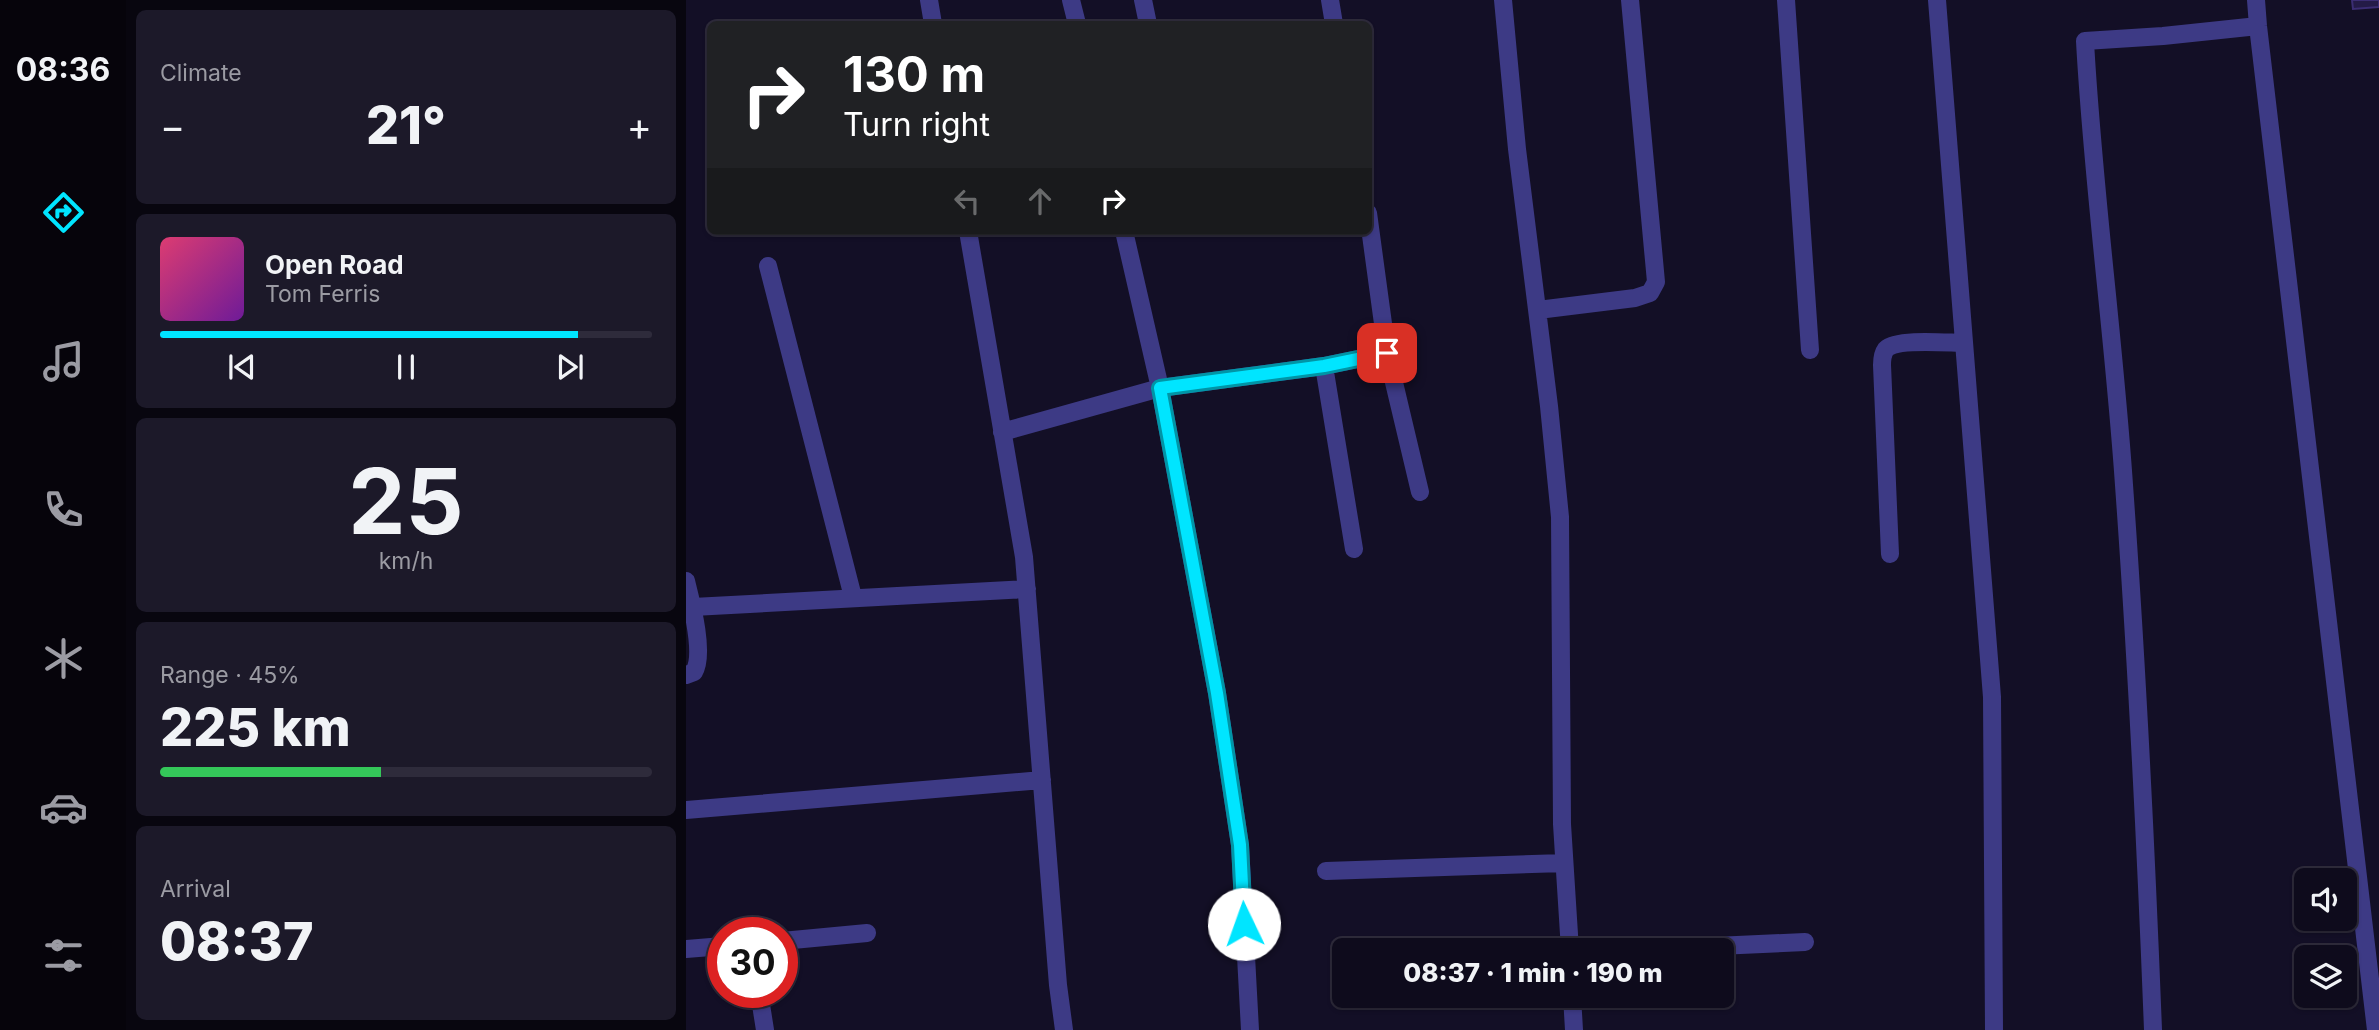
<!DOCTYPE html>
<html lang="en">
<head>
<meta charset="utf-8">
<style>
  body { margin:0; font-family:Inter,sans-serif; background:#1c1929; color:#f1f3f6; height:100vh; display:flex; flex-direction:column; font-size:26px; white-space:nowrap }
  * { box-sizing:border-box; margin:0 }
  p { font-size:23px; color:#9b9ba3 }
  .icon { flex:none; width:38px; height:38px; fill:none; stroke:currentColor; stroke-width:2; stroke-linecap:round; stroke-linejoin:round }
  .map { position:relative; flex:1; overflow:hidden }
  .panel { display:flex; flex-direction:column; gap:10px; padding:10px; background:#08060f; width:560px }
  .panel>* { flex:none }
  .hud { position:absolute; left:21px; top:21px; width:665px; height:214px; border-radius:10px; box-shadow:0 2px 5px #0004,0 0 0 2px #2e2b3b; background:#202124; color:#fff; overflow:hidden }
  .fabs { position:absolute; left:1608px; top:868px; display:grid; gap:14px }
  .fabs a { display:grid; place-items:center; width:63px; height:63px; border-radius:10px; background:#0e0b1c; box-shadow:0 2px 5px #0004,0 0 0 2px #2e2b3b; font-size:35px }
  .speed { position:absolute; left:21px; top:917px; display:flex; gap:14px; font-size:35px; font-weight:700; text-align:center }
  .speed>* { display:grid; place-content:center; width:91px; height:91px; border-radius:50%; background:#0e0b1c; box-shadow:0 2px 5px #0004,0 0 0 2px #2e2b3b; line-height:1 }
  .speed .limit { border:10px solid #d22; background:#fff; color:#111 }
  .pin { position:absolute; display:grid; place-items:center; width:60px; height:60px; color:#fff; margin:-30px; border-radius:14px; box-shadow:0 4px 10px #0006 }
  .me { position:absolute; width:77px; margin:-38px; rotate:357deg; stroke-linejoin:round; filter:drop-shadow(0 0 5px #0008) }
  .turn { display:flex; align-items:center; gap:24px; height:147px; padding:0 21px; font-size:32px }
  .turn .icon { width:91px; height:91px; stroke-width:2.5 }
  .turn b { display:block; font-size:49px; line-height:60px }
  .lanes { display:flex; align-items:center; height:66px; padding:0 21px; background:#0003; justify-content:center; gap:35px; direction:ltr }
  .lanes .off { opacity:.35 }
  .big { font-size:52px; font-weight:800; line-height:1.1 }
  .panel .widget { flex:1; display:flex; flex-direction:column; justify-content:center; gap:10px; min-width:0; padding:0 24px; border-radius:10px; background:#1c1929 }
  .panel .dial { align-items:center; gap:0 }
  .dial b { font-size:91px; line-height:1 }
  .song { display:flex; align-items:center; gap:21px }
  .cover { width:84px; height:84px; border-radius:10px; background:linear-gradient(135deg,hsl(340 70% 55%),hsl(280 70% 35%)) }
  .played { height:7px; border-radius:4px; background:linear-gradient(90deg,#00e5ff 85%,#2e2b3b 85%) }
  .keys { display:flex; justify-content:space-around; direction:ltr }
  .heat { display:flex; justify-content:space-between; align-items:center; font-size:38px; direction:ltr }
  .charge { height:10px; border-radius:5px; background:linear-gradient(90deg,#34c759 45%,#2e2b3b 0) }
  .trip { position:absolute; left:646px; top:938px; width:402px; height:70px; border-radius:10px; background:#0e0b1c; box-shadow:0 2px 5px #0004,0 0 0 2px #2e2b3b; font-weight:800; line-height:70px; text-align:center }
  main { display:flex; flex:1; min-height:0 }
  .menu { display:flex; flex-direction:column; width:126px; justify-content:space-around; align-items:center; background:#06040b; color:#9b9ba3 }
  .menu .icon { width:49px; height:49px }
  .menu .current { color:#00e5ff }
  .menu b { font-size:32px; color:#f1f3f6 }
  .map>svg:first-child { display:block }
</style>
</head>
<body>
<main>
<nav class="menu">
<b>08:36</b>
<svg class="icon current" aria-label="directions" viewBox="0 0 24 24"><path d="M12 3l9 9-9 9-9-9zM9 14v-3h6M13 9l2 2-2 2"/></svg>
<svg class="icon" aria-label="music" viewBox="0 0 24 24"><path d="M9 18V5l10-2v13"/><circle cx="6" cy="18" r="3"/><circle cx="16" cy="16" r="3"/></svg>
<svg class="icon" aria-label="phone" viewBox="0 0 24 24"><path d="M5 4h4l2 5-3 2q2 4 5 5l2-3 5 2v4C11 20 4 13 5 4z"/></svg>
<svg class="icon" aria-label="climate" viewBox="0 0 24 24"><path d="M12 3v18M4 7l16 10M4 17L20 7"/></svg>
<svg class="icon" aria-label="car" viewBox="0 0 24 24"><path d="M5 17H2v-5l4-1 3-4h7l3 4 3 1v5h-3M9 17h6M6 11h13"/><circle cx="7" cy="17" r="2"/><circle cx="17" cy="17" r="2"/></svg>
<svg class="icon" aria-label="filters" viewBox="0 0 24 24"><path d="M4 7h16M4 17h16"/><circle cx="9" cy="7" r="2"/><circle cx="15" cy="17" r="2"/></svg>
</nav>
<section class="panel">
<div class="widget"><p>Climate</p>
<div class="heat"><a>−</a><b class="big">21°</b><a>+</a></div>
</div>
<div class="widget">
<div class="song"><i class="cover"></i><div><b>Open Road</b><p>Tom Ferris</p></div></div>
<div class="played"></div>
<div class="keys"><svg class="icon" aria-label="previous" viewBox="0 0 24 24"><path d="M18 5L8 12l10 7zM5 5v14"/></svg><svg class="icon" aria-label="pause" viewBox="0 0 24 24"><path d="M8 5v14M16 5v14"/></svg><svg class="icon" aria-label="next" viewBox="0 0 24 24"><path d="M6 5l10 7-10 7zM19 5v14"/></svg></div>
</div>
<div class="widget dial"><b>25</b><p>km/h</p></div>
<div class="widget"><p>Range · 45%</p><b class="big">225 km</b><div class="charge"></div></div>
<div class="widget"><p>Arrival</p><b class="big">08:37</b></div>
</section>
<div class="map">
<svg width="1693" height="1030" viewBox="0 0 1693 1030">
  <rect width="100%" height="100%" fill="#130f26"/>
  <!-- building -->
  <path fill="#241b47" stroke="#3b2d73" stroke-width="2" d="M1666,0h27v7l-26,2z"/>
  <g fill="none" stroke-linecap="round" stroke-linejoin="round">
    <!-- street -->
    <path stroke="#3d3a85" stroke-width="18" d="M243,0l4,24
      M385,0l6,24
      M457,0l5,24
      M644,0l4,24
      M817,0l14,149 32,257 11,111 2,307 8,126
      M1100,0l24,350
      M1251,0l55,697 2,333
      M1570,0l2,26 118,1004
      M682,213l19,140
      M282,231l56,326 34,428 6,45
      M438,231l36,157 57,305 23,152 10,185
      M82,266l85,331
      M852,310l97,-12 15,-5 6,-11 -26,-282
      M638,366l30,183
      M316,432l158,-44 164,-22 63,-13 33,139
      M1204,554l-8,-189c0,-5 1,-12 4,-16 11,-11 63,-6 78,-6
      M0,581c5,20 19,73 8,91l-8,3
      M7,607l334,-18
      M0,810l356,-30
      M640,871l238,-8
      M96,941l85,-8
      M0,949l37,-3
      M942,950l177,-8
      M73,992l6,38
      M886,996l2,34
      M1467,1030c-7,-182 -16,-364 -29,-545 -10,-148 -31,-296 -39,-444l78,-5 95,-10"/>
  </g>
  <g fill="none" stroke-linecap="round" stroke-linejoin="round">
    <!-- route casing -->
    <g stroke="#0095a6" stroke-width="18">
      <path id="route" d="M558,924l-4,-79 -23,-152 -57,-305 164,-22 63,-13"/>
    </g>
    <!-- route -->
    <use href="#route" stroke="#00e5ff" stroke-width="12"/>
  </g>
</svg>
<div class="fabs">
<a><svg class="icon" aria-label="sound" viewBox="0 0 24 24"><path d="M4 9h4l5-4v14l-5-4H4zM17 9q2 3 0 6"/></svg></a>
<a><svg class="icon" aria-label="layers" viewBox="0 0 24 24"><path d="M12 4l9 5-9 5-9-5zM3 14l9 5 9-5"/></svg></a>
</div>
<div class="speed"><div class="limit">30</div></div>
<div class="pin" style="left:701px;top:353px;background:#d93025"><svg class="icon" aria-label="arrive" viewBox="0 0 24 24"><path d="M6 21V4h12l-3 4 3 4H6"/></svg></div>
<svg class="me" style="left:558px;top:924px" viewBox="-20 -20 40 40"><circle r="19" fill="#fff"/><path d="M0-13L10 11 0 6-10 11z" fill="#00e5ff"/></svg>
<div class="trip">08:37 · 1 min · 190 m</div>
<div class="hud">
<div class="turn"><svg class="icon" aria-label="right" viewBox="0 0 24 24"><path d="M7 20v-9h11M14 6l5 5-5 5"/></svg><div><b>130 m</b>Turn right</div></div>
<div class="lanes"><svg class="icon off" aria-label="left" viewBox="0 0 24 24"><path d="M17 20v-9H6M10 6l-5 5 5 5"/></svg><svg class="icon off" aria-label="ahead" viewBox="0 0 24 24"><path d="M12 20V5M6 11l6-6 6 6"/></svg><svg class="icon" aria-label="right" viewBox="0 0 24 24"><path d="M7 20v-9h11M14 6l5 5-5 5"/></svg></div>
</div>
</div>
</main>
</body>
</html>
